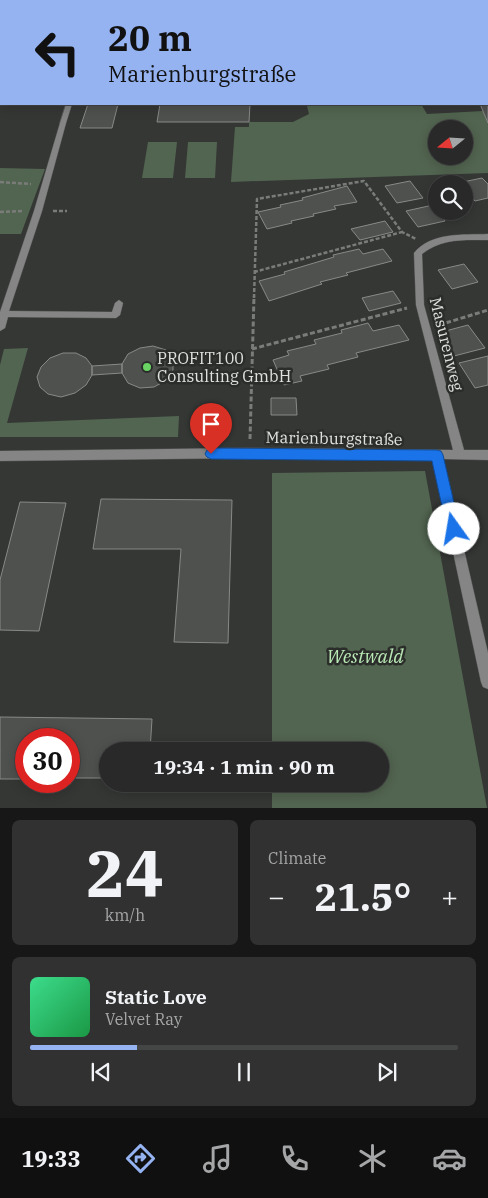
<!DOCTYPE html>
<html lang="en">
<head>
<meta charset="utf-8">
<style>
  body { margin:0; font-family:"IBM Plex Serif",serif; background:#303130; color:#f1f3f6; height:100vh; display:flex; flex-direction:column; font-size:19px; white-space:nowrap }
  * { box-sizing:border-box; margin:0 }
  p { font-size:16px; color:#a5a6a8 }
  .icon { flex:none; width:28px; height:28px; fill:none; stroke:currentColor; stroke-width:2; stroke-linecap:round; stroke-linejoin:round }
  .map { position:relative; height:808px; overflow:hidden }
  .drawer { display:flex; flex-direction:column; gap:12px; padding:12px; background:#161716; flex:1 }
  .drawer>* { flex:none }
  .banner { position:absolute; left:0px; top:0px; width:489px; height:105px; box-shadow:0 2px 12px #0003,0 0 0 1px #444545; background:#95b2f1; color:#111; overflow:hidden }
  .needle { width:32px; rotate:252deg }
  .controls { position:absolute; left:428px; top:120px; display:grid; gap:10px }
  .controls a { display:grid; place-items:center; width:45px; height:45px; border-radius:50%; background:#282928; box-shadow:0 2px 12px #0003,0 0 0 1px #444545; font-size:25px }
  .speed { position:absolute; left:15px; top:728px; display:flex; gap:10px; font-size:25px; font-weight:700; text-align:center }
  .speed>* { display:grid; place-content:center; width:65px; height:65px; border-radius:50%; background:#282928; box-shadow:0 2px 12px #0003,0 0 0 1px #444545; line-height:1 }
  .speed .limit { border:8px solid #d22; background:#fff; color:#111 }
  .pin { position:absolute; display:grid; place-items:center; width:42px; height:42px; color:#fff; margin:-51px -21px; border-radius:50% 50% 50% 0; rotate:-45deg; box-shadow:0 0 5px #0007 }
  .pin .icon { rotate:45deg }
  .me { position:absolute; width:55px; margin:-28px; rotate:347deg; stroke-linejoin:round; filter:drop-shadow(0 0 4px #0008) }
  .turn { display:flex; align-items:center; gap:18px; height:105px; padding:0 25px; font-size:22px }
  .turn .icon { width:65px; height:65px; stroke-width:2.5 }
  .turn b { display:block; font-size:35px; line-height:42px }
  .big { font-size:38px; font-weight:700; line-height:1.1 }
  .drawer .widget { flex:1; display:flex; flex-direction:column; justify-content:center; gap:8px; min-width:0; padding:0 18px; border-radius:8px; background:#303130 }
  .drawer .dial { align-items:center; gap:0 }
  .dial b { font-size:65px; line-height:1 }
  .song { display:flex; align-items:center; gap:15px }
  .cover { width:60px; height:60px; border-radius:8px; background:linear-gradient(135deg,hsl(150 70% 55%),hsl(140 70% 35%)) }
  .played { height:5px; border-radius:2px; background:linear-gradient(90deg,#95b2f1 25%,#444545 25%) }
  .keys { display:flex; justify-content:space-around; direction:ltr }
  .heat { display:flex; justify-content:space-between; align-items:center; font-size:28px; direction:ltr }
  .drawer .tiles { flex:1; display:grid; gap:12px; grid-template-columns:1fr 1fr }
  .widget:last-child { grid-column:span 2 }
  .trip { position:absolute; left:99px; top:742px; width:290px; height:50px; border-radius:25px; background:#282928; box-shadow:0 2px 12px #0003,0 0 0 1px #444545; font-weight:700; line-height:50px; text-align:center }
  .tabs { display:flex; height:80px; justify-content:space-around; align-items:center; background:#101010; color:#a5a6a8 }
  .tabs .icon { width:35px; height:35px }
  .tabs .active { color:#95b2f1 }
  .tabs b { font-size:22px; color:#f1f3f6 }
  .map>svg:first-child { display:block }
</style>
</head>
<body>
<div class="map">
<svg width="488" height="808" viewBox="0 0 488 808">
  <rect width="100%" height="100%" fill="#353735"/>
  <!-- green -->
  <path fill="#526550" fill-rule="evenodd" d="M0,0h234l-233,1 -1,37z
    M353,104h68l6,10 56,-3 5,12v50l-257,9 4,-55h14v-5h44l16,-8 -2,-8zM436,129h28v27h-28z
    M148,142h29l-4,36h-31z
    M188,142h29l-2,36h-30z
    M0,168l45,1 -24,65h-21z
    M28,348l-21,75 172,-7 -1,21h-178v-72l4,-16z
    M425,471l62,337h-215v-24h108v-33h-108v-278z"/>
  <!-- building -->
  <path fill="#4f514f" stroke="#878a87" d="M488,103v20l-8,-19z
    M88,104h30l-6,24h-32z
    M160,104h90l-1,18h-92z
    M482,178l6,6v14l-13,3 -11,-12v-5l-6,-1z
    M410,181l13,17 -26,5 -12,-17z
    M347,186l10,16 -23,4 2,3 -23,5 1,2 -23,5 1,2 -25,6 -9,-17 23,-5 -1,-2 23,-5 -1,-2z
    M433,205l12,16 -27,6 -12,-16z
    M385,221l8,11 -33,8 -9,-11z
    M359,249l4,5 20,-5 9,12 -46,12 2,2 -28,7 2,2 -53,17 -10,-20 26,-7 -1,-2 50,-15 -1,-2z
    M464,264l14,18 -26,7 -14,-19z
    M393,291l8,12 -32,8 -7,-13z
    M368,323l5,8 26,-6 10,15 -53,13 2,4 -31,8 2,4 -29,7 2,5 -18,4 -11,-25 16,-5 -2,-4 29,-7 -2,-4 28,-7 -1,-3z
    M468,325l17,23 -31,8 -16,-23z
    M153,346l13,4 7,9v11l-6,10 -13,7 -14,1 -12,-5 -6,-10v-9l6,-10 12,-6z
    M63,353h13l10,5 6,8v9l-6,10 -11,8 -14,4 -13,-3 -8,-7 -3,-10 4,-10 9,-9z
    M488,356v29l-13,3 -16,-25z
    M122,364v9l-30,2v-9z
    M271,398h25l1,17h-26z
    M101,499l131,1 -4,143 -54,-1 7,-93h-88z
    M20,502l46,1 -27,128 -39,-1v-50z
    M0,717l152,2 -2,32h-42v27h-39v-39h-43v40h-26z"/>
  <g fill="none" stroke-linecap="round" stroke-linejoin="round">
    <!-- lane casing -->
    <g stroke="#545654" stroke-width="1">
      <path id="lane" d="M0,61h1v4h-1z
        M63,121l3,2 -24,88 -33,100 103,1 3,-9 4,-3 4,3 -3,12 -4,3 -108,-1 -3,11 -5,3v-19l34,-101 26,-88z"/>
    </g>
    <!-- street casing -->
    <g stroke="#545654" stroke-width="1">
      <path id="street" d="M66,104h6l-6,19 -3,2 -3,-2z
        M488,234v6c-24,0 -46,-2 -66,14l2,51 40,145h24v10l-45,-1 45,194v36l-5,-2 -2,-5 -48,-223 -183,-1 -250,3v-10l250,-3 203,2 -37,-145 -2,-52c17,-21 49,-18 74,-19z"/>
    </g>
    <!-- path-far1 -->
    <path stroke="#7a7c7a" stroke-width="2.5" stroke-dasharray="4 2" stroke-linecap="butt" d="M0,182l31,2
      M53,211h14
      M0,212l24,-1
      M254,272l148,-40
      M254,298l3,-99 107,-18 38,51 14,7"/>
    <!-- path -->
    <path stroke="#7a7c7a" stroke-width="3" stroke-dasharray="5 2.5" stroke-linecap="butt" d="M439,325l49,-15
      M252,349l155,-41
      M250,439l4,-143"/>
    <!-- lane -->
    <use href="#lane" fill="#848584" fill-rule="evenodd"/>
    <!-- street -->
    <use href="#street" fill="#848584" fill-rule="evenodd"/>
    <!-- rail -->
    <path stroke="#9ea09e" stroke-width="2" stroke-dasharray="5.5 3" stroke-linecap="butt" d="M74,1l67,-1
      M235,1l74,-1
      M431,1l57,-1"/>
  </g>
  <!-- route -->
  <path fill="#1a73e8" stroke="#114b97" d="M211,448l226,2 4,1 2,4 17,74 -2,5 -4,2 -5,-2 -2,-5 -15,-68 -221,-2 -4,-2 -2,-3 2,-4z"/>
  <!-- markers -->
  <circle fill="#69d464" stroke="#2b2d2b" stroke-width="2" cx="147" cy="367" r="5"/>
  <g text-anchor="middle" dominant-baseline="central" stroke-width="5" stroke-linejoin="round" paint-order="stroke">
    <!-- street labels -->
    <g font-size="16" fill="#dfe1df" stroke="#2b2d2b">
      <text transform="translate(447 344) rotate(76)">Masurenweg</text>
      <text transform="translate(334 438) rotate(1)">Marienburgstraße</text>
    </g>
    <!-- poi labels -->
    <g font-size="16" fill="#dfe1df" stroke="#2b2d2b" text-anchor="start">
      <text x="157" y="358">PROFIT100<tspan x="157" dy="18">Consulting GmbH</tspan></text>
    </g>
    <!-- near-park labels -->
    <g font-size="19" font-style="italic" fill="#bae9b6" stroke="#2b2d2b">
      <text x="365" y="656">Westwald</text>
    </g>
  </g>
</svg>
<div class="controls">
<a><svg class="needle" viewBox="-14 -14 28 28"><path d="M0-13l5 13h-10z" fill="#e53935"/><path d="M0 13l5-13h-10z" fill="#a5a6a8"/></svg></a>
<a><svg class="icon" aria-label="search" viewBox="0 0 24 24"><circle cx="10" cy="10" r="6"/><path d="M15 15l6 6"/></svg></a>
</div>
<div class="speed"><div class="limit">30</div></div>
<div class="pin" style="left:211px;top:454px;background:#d93025"><svg class="icon" aria-label="arrive" viewBox="0 0 24 24"><path d="M6 21V4h12l-3 4 3 4H6"/></svg></div>
<svg class="me" style="left:454px;top:529px" viewBox="-20 -20 40 40"><circle r="19" fill="#fff"/><path d="M0-13L10 11 0 6-10 11z" fill="#1a73e8"/></svg>
<div class="trip">19:34 · 1 min · 90 m</div>
<div class="banner">
<div class="turn"><svg class="icon" aria-label="left" viewBox="0 0 24 24"><path d="M17 20v-9H6M10 6l-5 5 5 5"/></svg><div><b>20 m</b>Marienburgstraße</div></div>
</div>
</div>
<section class="drawer">
<div class="tiles">
<div class="widget dial"><b>24</b><p>km/h</p></div>
<div class="widget"><p>Climate</p>
<div class="heat"><a>−</a><b class="big">21.5°</b><a>+</a></div>
</div>
<div class="widget">
<div class="song"><i class="cover"></i><div><b>Static Love</b><p>Velvet Ray</p></div></div>
<div class="played"></div>
<div class="keys"><svg class="icon" aria-label="previous" viewBox="0 0 24 24"><path d="M18 5L8 12l10 7zM5 5v14"/></svg><svg class="icon" aria-label="pause" viewBox="0 0 24 24"><path d="M8 5v14M16 5v14"/></svg><svg class="icon" aria-label="next" viewBox="0 0 24 24"><path d="M6 5l10 7-10 7zM19 5v14"/></svg></div>
</div>
</div>
</section>
<nav class="tabs">
<b>19:33</b>
<svg class="icon active" aria-label="directions" viewBox="0 0 24 24"><path d="M12 3l9 9-9 9-9-9zM9 14v-3h6M13 9l2 2-2 2"/></svg>
<svg class="icon" aria-label="music" viewBox="0 0 24 24"><path d="M9 18V5l10-2v13"/><circle cx="6" cy="18" r="3"/><circle cx="16" cy="16" r="3"/></svg>
<svg class="icon" aria-label="phone" viewBox="0 0 24 24"><path d="M5 4h4l2 5-3 2q2 4 5 5l2-3 5 2v4C11 20 4 13 5 4z"/></svg>
<svg class="icon" aria-label="climate" viewBox="0 0 24 24"><path d="M12 3v18M4 7l16 10M4 17L20 7"/></svg>
<svg class="icon" aria-label="car" viewBox="0 0 24 24"><path d="M5 17H2v-5l4-1 3-4h7l3 4 3 1v5h-3M9 17h6M6 11h13"/><circle cx="7" cy="17" r="2"/><circle cx="17" cy="17" r="2"/></svg>
</nav>
</body>
</html>
